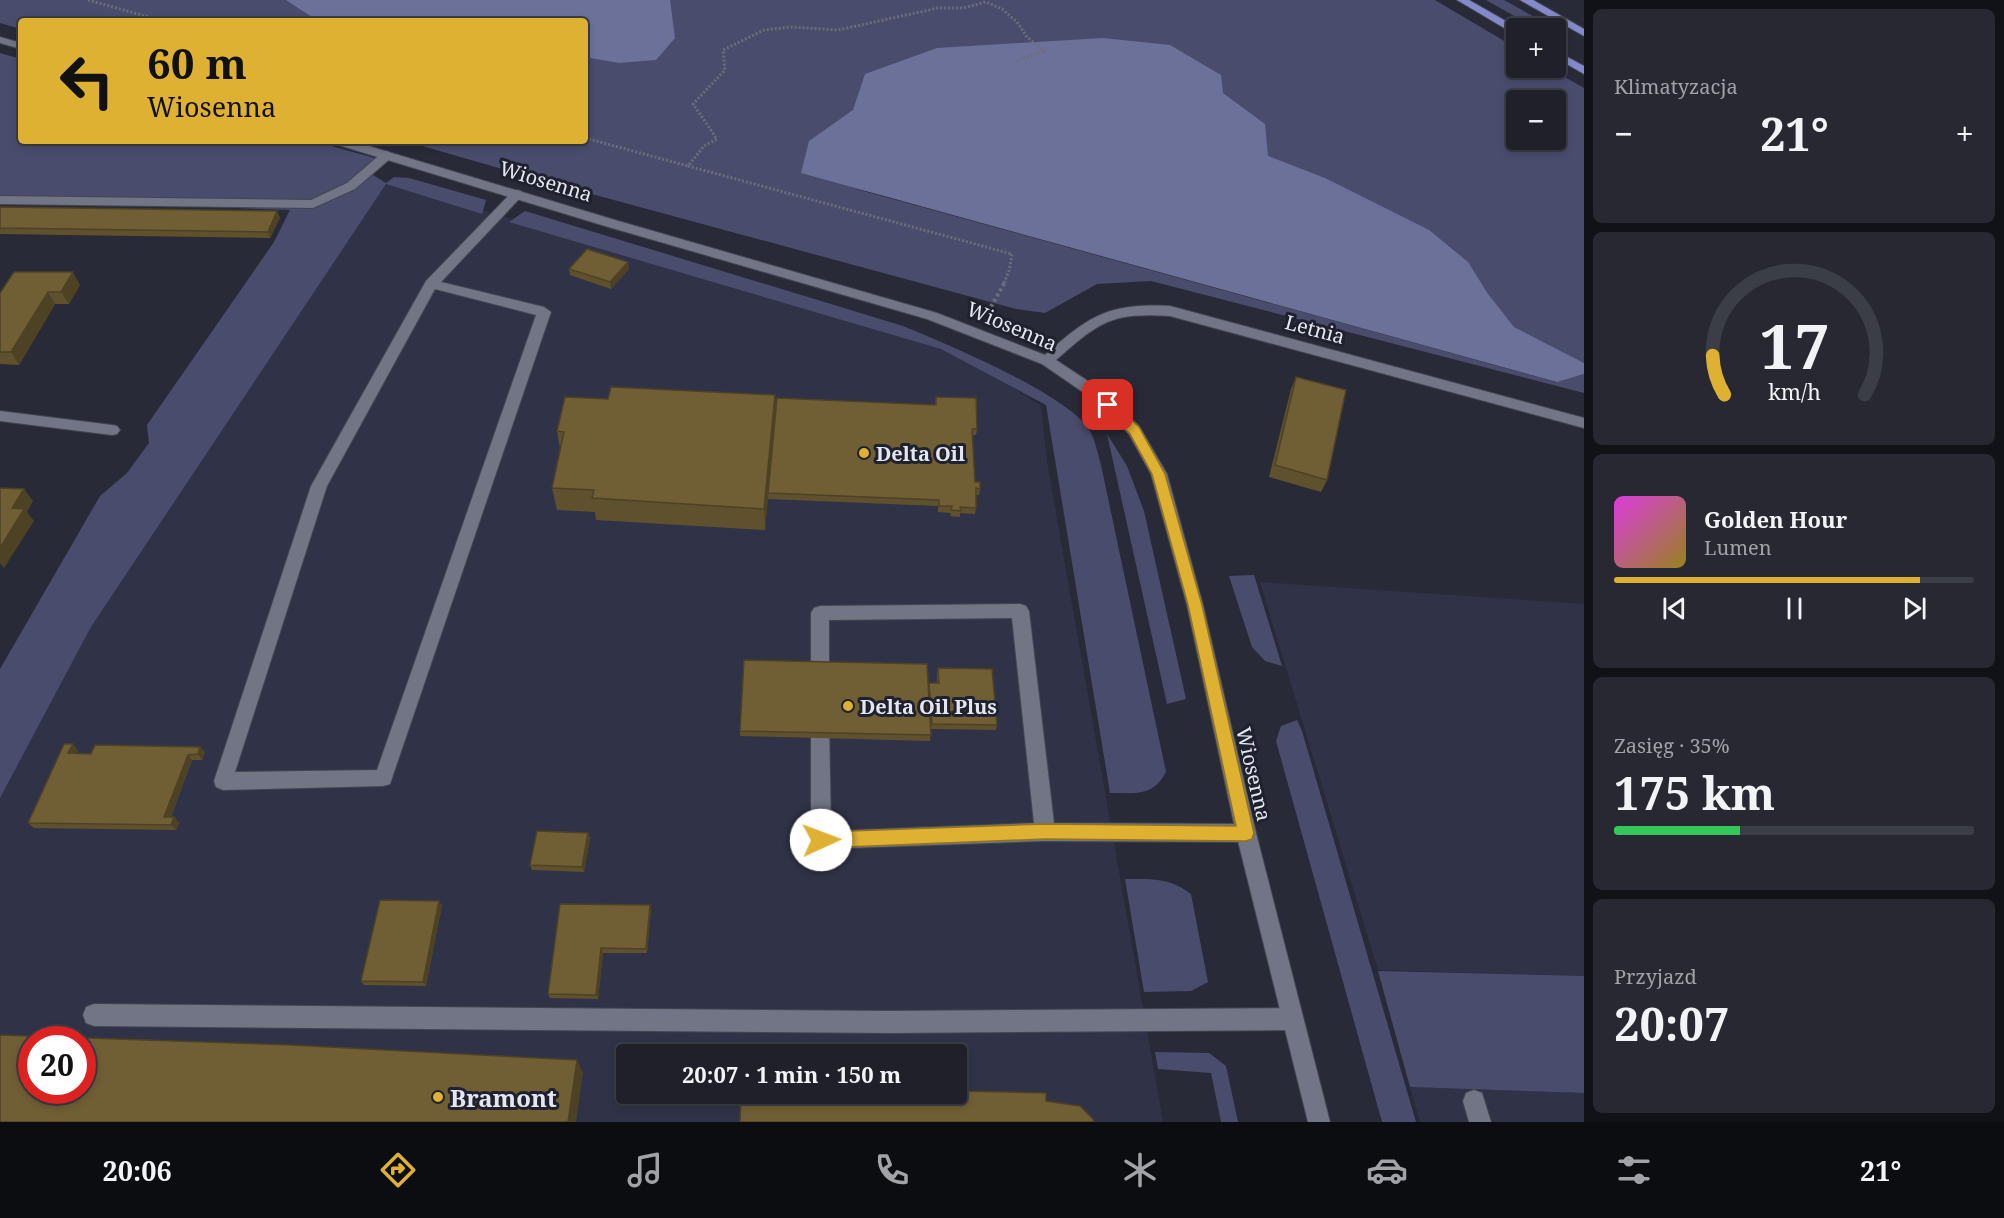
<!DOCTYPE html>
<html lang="pl">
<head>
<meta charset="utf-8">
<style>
  body { margin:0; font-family:"Noto Serif",serif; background:#272832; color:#f1f3f6; height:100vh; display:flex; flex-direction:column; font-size:22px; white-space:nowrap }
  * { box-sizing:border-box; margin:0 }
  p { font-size:20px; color:#a1a3a8 }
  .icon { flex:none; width:33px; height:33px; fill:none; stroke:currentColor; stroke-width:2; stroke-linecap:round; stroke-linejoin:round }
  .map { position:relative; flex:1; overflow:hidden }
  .drawer { display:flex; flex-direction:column; gap:9px; padding:9px; background:#111217; width:420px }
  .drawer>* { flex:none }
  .guide { position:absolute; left:18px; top:18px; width:570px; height:126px; border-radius:6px; box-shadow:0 3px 9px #0003,0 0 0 2px #3c3e47; background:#dfb133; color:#111; overflow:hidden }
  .tools { position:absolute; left:1506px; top:18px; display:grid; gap:12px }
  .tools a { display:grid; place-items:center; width:60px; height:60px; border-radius:6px; background:#1f202a; box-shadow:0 3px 9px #0003,0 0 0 2px #3c3e47; font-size:30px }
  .speed { position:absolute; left:18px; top:1026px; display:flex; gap:12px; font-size:30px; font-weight:700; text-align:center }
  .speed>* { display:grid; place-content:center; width:78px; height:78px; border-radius:50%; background:#1f202a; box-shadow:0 3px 9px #0003,0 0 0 2px #3c3e47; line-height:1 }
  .speed .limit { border:9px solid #d22; background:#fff; color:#111 }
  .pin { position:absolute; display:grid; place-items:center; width:51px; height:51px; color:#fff; margin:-26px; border-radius:12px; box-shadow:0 3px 9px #0006 }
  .me { position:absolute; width:66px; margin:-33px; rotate:88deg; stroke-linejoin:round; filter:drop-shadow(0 0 4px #0008) }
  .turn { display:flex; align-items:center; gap:21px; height:126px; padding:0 30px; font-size:27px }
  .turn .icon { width:78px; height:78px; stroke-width:2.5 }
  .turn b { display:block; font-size:42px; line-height:51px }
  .big { font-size:45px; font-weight:700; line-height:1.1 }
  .drawer .card { flex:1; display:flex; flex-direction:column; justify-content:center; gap:9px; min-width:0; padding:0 21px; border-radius:9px; background:#272832 }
  .drawer .dial { align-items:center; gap:0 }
  .dial svg { height:156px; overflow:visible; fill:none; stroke:#3c3e47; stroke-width:7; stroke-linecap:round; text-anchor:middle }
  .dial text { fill:#f1f3f6; stroke:none }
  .song { display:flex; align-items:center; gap:18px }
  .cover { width:72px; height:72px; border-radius:9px; background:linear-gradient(135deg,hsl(300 70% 55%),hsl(50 70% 35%)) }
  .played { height:6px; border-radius:3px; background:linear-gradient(90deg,#dfb133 85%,#3c3e47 85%) }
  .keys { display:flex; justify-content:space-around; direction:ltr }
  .heat { display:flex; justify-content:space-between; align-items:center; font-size:33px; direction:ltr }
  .charge { height:9px; border-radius:4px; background:linear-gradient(90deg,#34c759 35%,#3c3e47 0) }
  .trip { position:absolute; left:616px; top:1044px; width:351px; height:60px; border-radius:6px; background:#1f202a; box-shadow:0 3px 9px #0003,0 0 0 2px #3c3e47; font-weight:700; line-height:60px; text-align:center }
  .menu { display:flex; height:96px; justify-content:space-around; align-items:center; background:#0c0d11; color:#a1a3a8 }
  .menu .icon { width:42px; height:42px }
  .menu .active { color:#dfb133 }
  .menu b { font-size:27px; color:#f1f3f6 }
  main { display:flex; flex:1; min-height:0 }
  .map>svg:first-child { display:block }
</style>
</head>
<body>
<main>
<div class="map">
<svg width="1584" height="1122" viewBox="0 0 1584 1122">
  <rect width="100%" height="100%" fill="#292a38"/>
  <!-- built -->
  <path fill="#303347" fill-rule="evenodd" d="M386,183l531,152 45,19 79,52 6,56 116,660h-1163v-324l91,-171zM32,1040h50v50h-50zM627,1054h330v40h-330z
    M1260,582l324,22v372l-206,-6z
    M1410,1087l174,6v29h-164z"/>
  <!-- green -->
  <path fill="#494c6d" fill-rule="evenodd" d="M0,0h347l44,21h-370v8l-21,-6z
    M630,0h805l81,48v20h33l35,20v275l-735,-176 707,195 28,-8v19l-433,-112 -54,3 -52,29 -29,-4 -483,-131 -128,-37h180v-105zM1516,100h40v40h-40z
    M1486,0h18l50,28h-18z
    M0,53l21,6v82h292l69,19 -5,5 -4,10 13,8 8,-6 15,1 77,22 -4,14 -96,-30 -295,443 -91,171v-129l100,-173 27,-23 22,-30 -2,-18 127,-183 16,-32 -290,-11z
    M525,211l378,115c41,17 165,68 187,105 5,9 8,23 11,34l65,307c-13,25 -31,21 -56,21l-64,-388 -105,-56 -432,-127z
    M1107,434l20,32 17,45 42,188 -19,5z
    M1254,575l28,91 -17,-5 -13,-14 -23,-71z
    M1297,720l5,11 114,391h-34l-106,-381 5,-15z
    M1125,879c26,0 44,-2 66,15l17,88 -17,9 -47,1z
    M1378,971l206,5v117l-174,-6z
    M1155,1052l54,1 17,13 12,56h-17l-10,-49 -53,-4z"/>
  <!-- water -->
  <path fill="#6c7199" d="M286,0h384l5,38 -19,22 -37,3 -34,-6v-36h-267z
    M1103,38l67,7 51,30 2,18 42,31 3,32 57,22 104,52 39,32 20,32 26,33 70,36v11l-27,8 -756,-209 8,-32 44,-31 12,-36 72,-26z"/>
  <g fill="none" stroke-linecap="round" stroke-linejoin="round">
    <!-- service casing -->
    <g stroke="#444651" stroke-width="2">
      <path id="service" d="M387,151l6,4 -2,3 -36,31 -42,19 -313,-4v-8l311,4 36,-17 36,-31z
        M517,190l4,1 2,3 -2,3 -80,85 103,25 7,5 -161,472 -7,2 -160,4 -7,-3 -2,-6 97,-295 115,-205 87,-90zM435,289l101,26 -159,455 -142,2 92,-286z
        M0,411l112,14 5,1 3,4 -3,4 -5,1 -112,-14z
        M1020,604l6,2 3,5 25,212 192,1 7,3 3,6 -3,6 -7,3 -201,-1 -224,8 -7,-3 -3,-6v-123l3,-6 6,-2 6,2 3,6 2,114 203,-8 -22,-205 -183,2v63l-3,5 -6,3 -6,-3 -3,-5v-70l3,-5 6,-2z
        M94,1004l795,7 403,-3 8,3 3,8 -3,8 -8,3 -403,3 -795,-7 -8,-3 -3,-8 3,-8z
        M1474,1090l8,3 9,29h-22l-6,-21 3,-8z"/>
    </g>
    <!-- minor casing -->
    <g stroke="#444651" stroke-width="2">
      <path id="minor" d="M0,37l21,6v6l-21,-6z
        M333,141h19l263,79 322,93 108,42c45,-40 64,-52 125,-49l414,112v10l-414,-112c-59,-4 -71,6 -114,44l44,29 39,37 28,48 36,131 53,228 74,289h-22l-72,-289 -49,-228 -36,-131 -22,-40 -39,-37 -48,-33 -115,-45 -322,-93 -270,-82z"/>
    </g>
    <!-- primary casing -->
    <g stroke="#444651" stroke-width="2">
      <path id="primary" d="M1457,0h12l49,28 -2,7z
        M1520,0h13l51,29v7z
        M1556,51l28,15v8l-28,-16z"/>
    </g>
    <!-- path-far1 -->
    <path stroke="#6c6d79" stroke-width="3" stroke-dasharray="2 2" stroke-linecap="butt" d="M88,0l75,21
      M585,138l103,28
      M1004,283l5,-12 3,-17 -324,-88 16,-20 13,-7 -24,-35 32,-34 -2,-20 41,-20 28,-3 46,3 100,-22h25l23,-6 16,7 15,13 10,15 17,14 -28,10"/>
    <!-- path -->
    <path stroke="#6c6d79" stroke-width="4" stroke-dasharray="3 3" stroke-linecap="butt" d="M988,312l17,-30"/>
    <!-- service -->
    <use href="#service" fill="#727585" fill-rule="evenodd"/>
    <!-- minor -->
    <use href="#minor" fill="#727585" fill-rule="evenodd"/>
    <!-- primary -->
    <use href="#primary" fill="#8489cb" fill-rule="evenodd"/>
  </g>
  <!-- wall -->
  <path fill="#60512e" d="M0,207l277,4 3,7 -10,20 -270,-4z
    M569,269h60l-18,20 -41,-14z
    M80,285l-11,19h-14l-36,61 -19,-1v-71z
    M1296,377l31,103 -6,12 -52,-15 22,-88z
    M775,395l1,16 159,-7 1,-7 41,32 -1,6h-4l3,47 5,7 -1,6h-3v13l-1,6 -15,-1v4l-10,-1 1,-3 -13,-1v-6l-170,-7v-4l-3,35 -169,-10 -1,-8 -38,-2 -5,-22 8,-40 -3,-17 51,-32z
    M938,668l59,57 -1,5 -65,-1 -1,12 -190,-5v-5l188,-43 1,-5h8v-9z
    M200,747l5,5 -3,8h-10l-21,57h3l5,6 -3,7 -142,-2 -6,-5 50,-73 -2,4h15z
    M588,833l2,5 -6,34 -52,-2 -2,-5z
    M560,904l91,5 -4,44h-44l-5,46 -48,-1 -2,-4z
    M442,905l-16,81 -62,-1 -3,-4z"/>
  <!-- shaded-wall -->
  <path fill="#4e4225" d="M277,211l3,7 -10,20 -2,-6z
    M628,262l1,7 -18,20 -1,-7z
    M73,272l7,13 -11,19 -8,-12z
    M48,292l7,12 -36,61 -8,-13z
    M775,395l1,22 -11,113 -1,-21z
    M24,489l9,12 -6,11 7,9 -30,47 -4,-5v-15l12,-40z
    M73,744l5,6 -5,9 -5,-6z
    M200,747l5,5 -3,8 -4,-6z
    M188,755l4,5 -23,62 -5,-5z
    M174,817l5,6 -3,7 -5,-5z
    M588,833l2,5 -6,34 -2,-5z
    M439,901l3,4 -16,81 -3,-4z
    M650,905l1,4 -4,44 -1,-4z
    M601,948l2,5 -5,46 -2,-4z
    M577,1060l6,13 -7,49h-8z"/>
  <!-- building -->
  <path fill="#705e35" stroke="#4e4225" stroke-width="1.5" fill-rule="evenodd" d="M0,207l277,4 -9,21 -268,-4z
    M587,249l41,13 -18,20 -41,-13z
    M14,272h59l-12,20h-13l-37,60h-11v-59z
    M1296,377l50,13 -19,90 -52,-15z
    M611,387l164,8 -11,114 -172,-11 2,-8 -42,-2 12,-56 -7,-1 8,-34 43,2z
    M936,397l40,1 1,31h-5l3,53h5v7l-4,-1v20l-16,-1 1,4 -10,-1 1,-4h-13v-6l-171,-7 9,-95 159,7z
    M0,488l24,1 -12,19 12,1 -24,39z
    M744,660l183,4 4,71 -191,-4z
    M938,668l54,1 5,56 -65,-1 -3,-41h10z
    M64,744h9l-5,9 23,1 4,-9 105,2 -2,7 -10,1 -24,62h10l-3,8 -143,-2z
    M537,831l51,2 -6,34 -52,-2z
    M380,900l59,1 -16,81 -62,-1z
    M560,904l90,1 -4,44 -45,-1 -5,47 -48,-1z
    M0,1035l291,10 286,15 -9,62h-568zM32,1040h50v50h-50z
    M957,1091l89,2v8l34,5 13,13 1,3h-354l1,-28h216z"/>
  <!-- route -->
  <path fill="#dfb133" stroke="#917321" stroke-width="1.5" d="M1108,401l4,1 27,25 26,47 37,131 52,228 -2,6 -6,2 -201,-2 -224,9 -6,-3 -2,-5 2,-5 6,-3 224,-8 191,2 -48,-221 -36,-131 -22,-40 -27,-26v-6z"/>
  <!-- markers -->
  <g fill="#dfb133" stroke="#1f212e" stroke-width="2">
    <circle cx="864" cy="453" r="6"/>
    <circle cx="848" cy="706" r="6"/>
    <circle cx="438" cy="1097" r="6"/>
  </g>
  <g text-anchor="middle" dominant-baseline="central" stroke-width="6" stroke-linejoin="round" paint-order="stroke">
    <!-- street labels -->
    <g font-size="20" fill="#e5e7f0" stroke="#1f212e">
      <text transform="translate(546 181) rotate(17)">Wiosenna</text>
      <text transform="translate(1012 326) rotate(23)">Wiosenna</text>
      <text transform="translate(1315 329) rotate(15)">Letnia</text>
      <text transform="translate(1254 774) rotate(77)">Wiosenna</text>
    </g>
    <!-- poi labels -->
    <g font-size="20" font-weight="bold" fill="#e5e7f0" stroke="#1f212e" text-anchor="start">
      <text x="876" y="453">Delta Oil</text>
      <text x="860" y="706">Delta Oil Plus</text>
    </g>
    <!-- near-poi labels -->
    <g font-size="24" font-weight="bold" fill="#e5e7f0" stroke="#1f212e" text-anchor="start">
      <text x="450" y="1097">Bramont</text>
    </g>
  </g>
</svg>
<div class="tools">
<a>+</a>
<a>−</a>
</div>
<div class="speed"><div class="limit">20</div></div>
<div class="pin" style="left:1108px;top:405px;background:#d93025"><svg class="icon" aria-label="arrive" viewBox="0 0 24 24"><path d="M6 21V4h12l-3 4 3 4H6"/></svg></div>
<svg class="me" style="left:821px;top:840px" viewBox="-20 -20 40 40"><circle r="19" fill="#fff"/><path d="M0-13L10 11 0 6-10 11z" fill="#dfb133"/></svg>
<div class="trip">20:07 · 1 min · 150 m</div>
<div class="guide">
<div class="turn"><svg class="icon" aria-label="left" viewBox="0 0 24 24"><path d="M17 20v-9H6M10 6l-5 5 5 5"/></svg><div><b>60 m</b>Wiosenna</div></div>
</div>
</div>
<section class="drawer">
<div class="card"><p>Klimatyzacja</p>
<div class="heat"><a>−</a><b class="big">21°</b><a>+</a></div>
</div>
<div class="card dial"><svg viewBox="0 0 100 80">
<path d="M14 69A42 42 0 1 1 86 69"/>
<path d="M14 69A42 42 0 0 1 8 49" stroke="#dfb133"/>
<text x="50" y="56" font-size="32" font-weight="700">17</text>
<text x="50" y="72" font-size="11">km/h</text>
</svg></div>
<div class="card">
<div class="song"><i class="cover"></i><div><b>Golden Hour</b><p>Lumen</p></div></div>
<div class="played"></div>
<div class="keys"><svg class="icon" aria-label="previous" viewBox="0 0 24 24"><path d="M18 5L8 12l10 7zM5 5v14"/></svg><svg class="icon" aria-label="pause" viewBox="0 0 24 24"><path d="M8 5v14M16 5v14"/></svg><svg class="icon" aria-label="next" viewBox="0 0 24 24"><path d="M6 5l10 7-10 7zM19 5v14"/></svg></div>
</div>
<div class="card"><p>Zasięg · 35%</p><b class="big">175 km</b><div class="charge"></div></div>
<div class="card"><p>Przyjazd</p><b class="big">20:07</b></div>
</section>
</main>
<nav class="menu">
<b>20:06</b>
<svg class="icon active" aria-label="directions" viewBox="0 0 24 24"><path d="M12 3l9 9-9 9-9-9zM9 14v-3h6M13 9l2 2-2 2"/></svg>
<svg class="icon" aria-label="music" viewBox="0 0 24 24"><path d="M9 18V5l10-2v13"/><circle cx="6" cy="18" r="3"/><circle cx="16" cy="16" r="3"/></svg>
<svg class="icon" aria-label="phone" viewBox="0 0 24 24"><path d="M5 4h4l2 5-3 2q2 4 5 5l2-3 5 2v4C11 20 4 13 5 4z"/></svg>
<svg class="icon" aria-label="climate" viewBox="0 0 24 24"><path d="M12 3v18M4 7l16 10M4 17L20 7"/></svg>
<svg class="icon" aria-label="car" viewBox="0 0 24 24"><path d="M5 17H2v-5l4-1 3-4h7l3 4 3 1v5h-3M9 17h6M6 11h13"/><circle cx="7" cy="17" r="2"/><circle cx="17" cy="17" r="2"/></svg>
<svg class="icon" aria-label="filters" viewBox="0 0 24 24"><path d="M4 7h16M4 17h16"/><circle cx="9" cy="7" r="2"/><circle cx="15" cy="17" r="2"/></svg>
<b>21°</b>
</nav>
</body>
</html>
